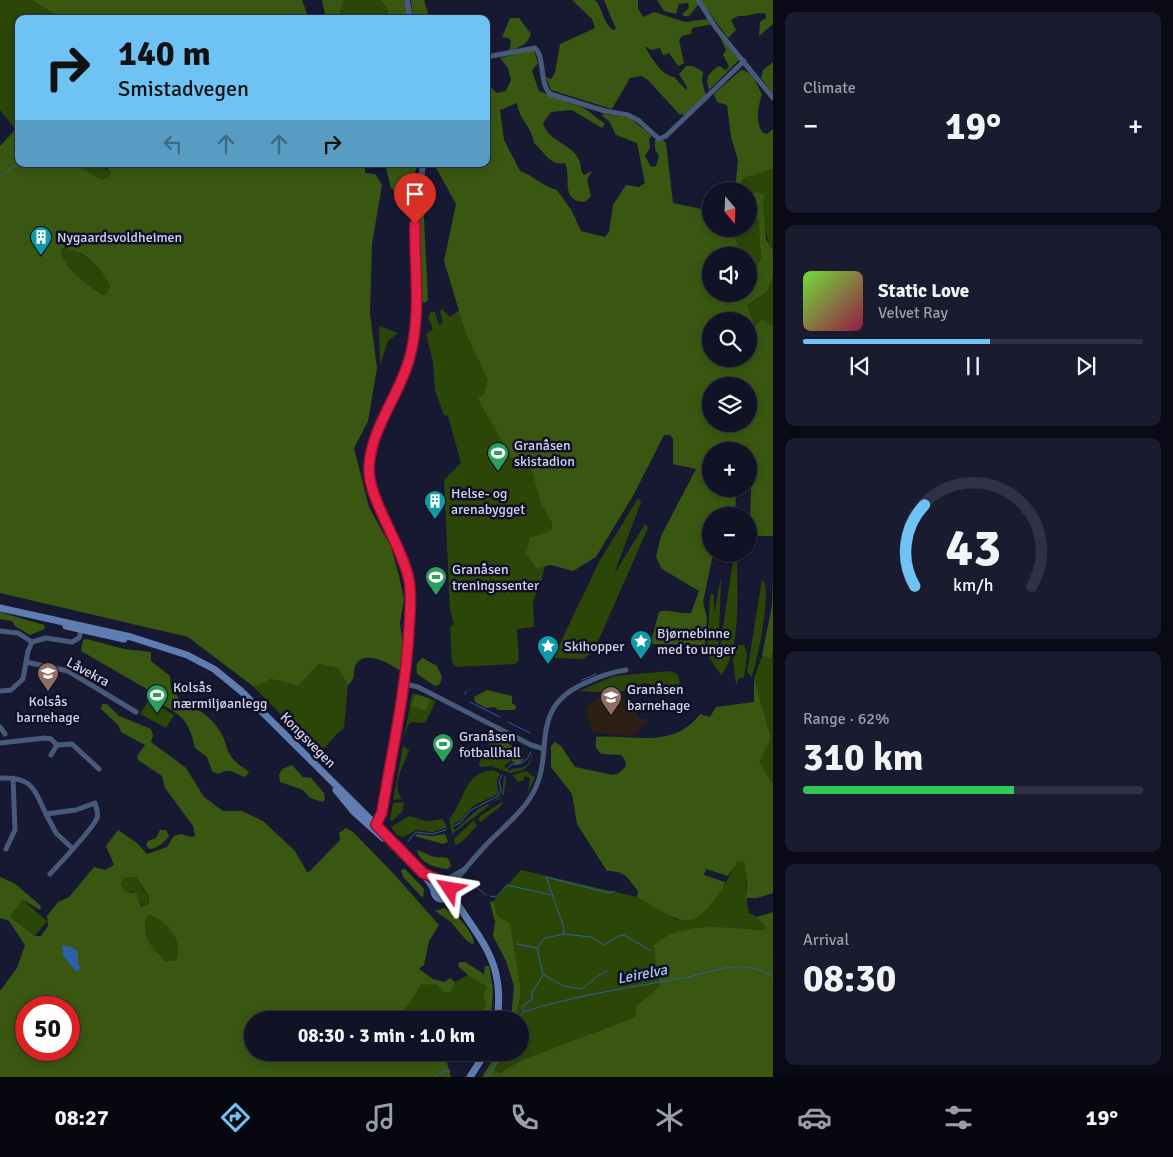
<!DOCTYPE html>
<html lang="en">
<head>
<meta charset="utf-8">
<style>
  body { margin:0; font-family:Signika,sans-serif; background:#1a1b2e; color:#f1f3f6; height:100vh; display:flex; flex-direction:column; font-size:19px; white-space:nowrap }
  * { box-sizing:border-box; margin:0 }
  p { font-size:16px; color:#9c9ea7 }
  .icon { flex:none; width:28px; height:28px; fill:none; stroke:currentColor; stroke-width:2; stroke-linecap:round; stroke-linejoin:round }
  .map { position:relative; flex:1; overflow:hidden }
  .side { display:flex; flex-direction:column; gap:12px; padding:12px; background:#090a15; width:400px }
  .side>* { flex:none }
  .hud { position:absolute; left:15px; top:15px; width:475px; height:152px; border-radius:10px; box-shadow:0 2px 8px #0003,0 0 0 1px #303243; background:#6ec2f4; color:#111; overflow:hidden }
  .needle { width:32px; rotate:161deg }
  .tools { position:absolute; left:702px; top:182px; display:grid; gap:10px }
  .tools a { display:grid; place-items:center; width:55px; height:55px; border-radius:50%; background:#111226; box-shadow:0 2px 8px #0003,0 0 0 1px #303243; font-size:25px }
  .speed { position:absolute; left:15px; top:996px; display:flex; gap:10px; font-size:25px; font-weight:700; text-align:center }
  .speed>* { display:grid; place-content:center; width:65px; height:65px; border-radius:50%; background:#111226; box-shadow:0 2px 8px #0003,0 0 0 1px #303243; line-height:1 }
  .speed .limit { border:8px solid #d22; background:#fff; color:#111 }
  .pin { position:absolute; display:grid; place-items:center; width:42px; height:42px; color:#fff; margin:-51px -21px; border-radius:50% 50% 50% 0; rotate:-45deg; box-shadow:0 0 5px #0007 }
  .pin .icon { rotate:45deg }
  .me { position:absolute; width:55px; margin:-28px; rotate:303deg; stroke-linejoin:round; filter:drop-shadow(0 0 4px #0008) }
  .turn { display:flex; align-items:center; gap:18px; height:105px; padding:0 20px; font-size:22px }
  .turn .icon { width:65px; height:65px; stroke-width:2.5 }
  .turn b { display:block; font-size:35px; line-height:42px }
  .lanes { display:flex; align-items:center; height:48px; padding:0 20px; background:#0003; justify-content:center; gap:25px; direction:ltr }
  .lanes .off { opacity:.35 }
  .big { font-size:38px; font-weight:800; line-height:1.1 }
  .side .widget { flex:1; display:flex; flex-direction:column; justify-content:center; gap:8px; min-width:0; padding:0 18px; border-radius:10px; background:#1a1b2e }
  .side .dial { align-items:center; gap:0 }
  .dial svg { height:130px; overflow:visible; fill:none; stroke:#303243; stroke-width:7; stroke-linecap:round; text-anchor:middle }
  .dial text { fill:#f1f3f6; stroke:none }
  .song { display:flex; align-items:center; gap:15px }
  .cover { width:60px; height:60px; border-radius:8px; background:linear-gradient(135deg,hsl(100 70% 55%),hsl(340 70% 35%)) }
  .played { height:5px; border-radius:2px; background:linear-gradient(90deg,#6ec2f4 55%,#303243 55%) }
  .keys { display:flex; justify-content:space-around; direction:ltr }
  .heat { display:flex; justify-content:space-between; align-items:center; font-size:28px; direction:ltr }
  .charge { height:8px; border-radius:4px; background:linear-gradient(90deg,#34c759 62%,#303243 0) }
  .trip { position:absolute; left:244px; top:1011px; width:285px; height:50px; border-radius:25px; background:#111226; box-shadow:0 2px 8px #0003,0 0 0 1px #303243; font-weight:800; line-height:50px; text-align:center }
  .tabs { display:flex; height:80px; justify-content:space-around; align-items:center; background:#07070f; color:#9c9ea7 }
  .tabs .icon { width:35px; height:35px }
  .tabs .selected { color:#6ec2f4 }
  .tabs b { font-size:22px; color:#f1f3f6 }
  main { display:flex; flex:1; min-height:0 }
  .map>svg:first-child { display:block }
</style>
</head>
<body>
<main>
<div class="map">
<svg width="773" height="1077" viewBox="0 0 773 1077">
  <rect width="100%" height="100%" fill="#171832"/>
  <!-- education -->
  <path fill="#2e1f14" d="M604,694l19,4 12,9 4,12 11,-1 -16,18 -41,-3 -8,-23 5,-7z"/>
  <!-- green -->
  <path fill="#2c4608" d="M0,0h31l33,19h-45v108l-19,19 15,-17 -15,-19z
    M346,0h34l7,8 1,11h-50l5,-18z
    M76,164c12,0 27,-2 34,9l-2,5 -8,1z
    M773,169v81c-11,-18 -8,-39 -16,-58l-8,3v-4h-11l4,-13z
    M749,214l9,5 3,39 -6,11 -6,-2v-11h-6l-11,-27h17z
    M66,247c6,4 13,5 18,9 11,6 21,19 26,30l-3,8 -4,1c-16,-11 -40,-25 -42,-46z
    M773,277v48l-18,1 -8,-21 20,-13z
    M466,305l89,218 -14,60 -8,18 1,26 -17,2 2,31 -4,4 -59,3 -4,-5 -2,-35 4,-3 -4,-14 -6,-130 17,-17 -13,-47 -4,-1 -9,-25 -2,-28 -7,-28 7,-5 -5,-12 3,-6 4,1 4,13 4,-3 -3,-10 2,-3 8,8z
    M379,326l19,7 -10,8 -8,24z
    M638,498l3,4 -27,72 31,-50 3,4 -53,120 -11,11 -31,-1 46,-96z
    M734,554l3,1c0,32 5,96 -16,120l-14,-21 3,-58 2,-3 2,3v18l7,-37 -3,84z
    M763,580c9,12 -6,81 -11,97l-5,-5 14,-86z
    M737,645h7l3,9 -3,24h-5l-3,7 -3,-27z
    M773,651v133l-15,-22 13,-24 -17,-60 8,-22 9,3z
    M319,664l19,4 10,17 -4,43 -7,6 -18,20 -65,-67 17,-8 27,7z
    M671,671l7,4 2,8 -4,5 -8,3 -23,-8 -27,10 -39,-2 35,-15z
    M412,694h5l19,7 -11,22 -14,-1 -3,3 -4,13z
    M149,700l25,15 -8,13 -26,-14z
    M493,737c2,7 15,14 19,23l-8,6 5,5c5,-5 13,0 19,-7 2,-3 3,-9 5,-11l-4,12 -8,6 -11,2 -19,-7 -11,1 -1,-4z
    M403,746l6,4c-5,16 -19,35 -7,49l-9,1z
    M493,770l13,7 -2,18h-2l2,-19 -4,-2 -3,5 1,15 -25,12 -12,14 -8,4v3l2,3 23,-21 23,-12 1,1 -14,6 1,2 -37,28 -3,-15c15,-15 14,-47 44,-49z
    M526,771l9,7 -7,13 2,-13 -5,-2 -2,5 -5,1 -6,-7z
    M502,802l1,2 -22,18 -3,-2 2,-4z
    M393,803l10,-1 1,2 -2,8 -10,9 -2,-2z
    M409,816l17,5 17,-2 4,9 -15,4 -15,-2 -14,7 -6,-2 -6,-8z
    M474,820l3,6 -15,16 -7,3 -1,-6z
    M738,860l6,1c3,17 1,35 5,52l12,6 5,8 -2,3c-36,-2 -83,-11 -111,16l7,40 -24,20 -1,11 -116,44 -21,12 -4,-3 11,-17 15,-1v-32h-4l5,-30 -11,-67 -12,-7 -5,-15 28,-31 116,27 40,23 47,-34z
    M123,877h13l13,21v6l-6,3 -11,-16 -7,2 -4,-8z
    M23,900l24,21 -12,15 -25,-19z
    M151,915c16,6 33,27 25,45l-11,1c-13,-16 -23,-20 -19,-44z
    M468,975l19,12 -4,9 3,9 -3,4v11h-85l24,-36c9,-3 15,1 22,7l7,1 4,-10z"/>
  <!-- forest -->
  <path fill="#395711" fill-rule="evenodd" d="M31,0h271l7,19h-245z
    M322,0h24l-3,2 -5,17h-12z
    M380,0h24l3,19h-19l-1,-11z
    M411,0h13l6,19h-17z
    M572,0c7,0 15,0 22,0 7,2 9,24 19,30l3,-1 -12,-29h34v8l5,9 11,-5 31,10 23,-3 5,5 -21,4 -1,6 -9,2 -3,4 5,23 -6,3 -9,-13 -6,2 -3,-7 -9,2 -6,-4c5,10 17,30 29,31l12,13 1,-3 -8,-13 7,-8h7l10,6 -1,9 4,15 -21,19 -6,-1 -31,-34 -7,-4 -11,2 -18,31 -61,-19 -5,-13 5,2 4,-6 5,-29 35,-16 -3,-9z
    M657,0h38l4,4 -10,12h-5l-2,-2 7,-6 -1,-5 -9,1 -3,10 -12,-3z
    M700,0h73v24l-14,12 1,-14 6,-4v-4c-10,-3 -17,3 -28,2l-7,4 5,10 -8,8z
    M510,18h9l12,16c-3,10 -12,14 -22,17l2,-10 -3,-3 -6,-1z
    M719,35l20,25 -30,30c-4,-12 -1,-17 10,-24l7,4 3,-4 -6,-11 3,-5z
    M527,51h7l4,12 -6,8 7,20 45,17 21,16 -3,4 -30,-18 -21,2 -8,11c6,20 29,20 36,37 3,6 0,9 5,15l8,-4 -5,9 4,16 -6,6c-26,-1 -13,-24 -20,-39 -16,3 -20,-11 -31,-20 -2,-16 -15,-23 -17,-40l-17,7 4,30 16,31c14,5 22,15 37,19l15,21 9,20 24,6 4,-5 4,-27 13,-20 13,2 6,-4 -8,-40 -21,-8 -7,-14 -8,-6 3,-1 26,4 22,18 -3,3 1,9 -5,8 6,11 5,-1 3,-10 -4,-7v-9h8l3,3 7,60 38,8v18h21l11,27h-32v38h38v-27l6,2 6,-11 -3,-39 -9,-5v-19l8,-3 8,3 -2,10 3,34 7,11v27l-6,15 -20,13 8,21 7,-7 7,6h4v211h-23l1,-52 -2,-10v-23h-38v38h31l-1,4 -5,1 -1,22h-24v38h2l-10,48 4,16 -2,27 -52,-1 -2,-3 8,-29c10,-4 21,3 32,1l8,-22 -37,-22 -6,-12 5,-21 35,-67 -23,-5v-25l-3,-4h-6l-30,59 -38,63 -23,14 -22,-6 -15,3 -10,-14 4,-16 22,-8v-7l-11,-20 -11,-39 -14,2 -38,-67 6,-5 4,-14 -23,-49 -21,-70 12,-57 -22,-40h52v-81l11,10 9,-2 5,-11 -3,-12 -8,-10zM711,321h38v38h-38zM711,386h38v38h-38z
    M773,62v32l-12,-16 2,-8z
    M741,70c12,1 16,15 21,24 -4,14 -7,25 0,38l5,2 6,-5v40l-30,9 -5,13h-3l3,-31 -7,-23 -4,-32 -10,-3 -3,-8z
    M19,127v37h57l24,15 8,-1 2,-5 -3,-5 -11,-4h269v9l10,1 7,11 -10,59 -2,70 7,54 -9,53 -14,27 15,59 22,40 8,29 5,23 -4,24 4,30 -2,14 -3,3c-8,-6 -34,-20 -42,-7 -6,8 1,13 -9,22l-10,-17 -19,-4 -21,22 -27,-7 -17,8 -66,-50 -188,-44v-447zM66,247c6,4 13,5 18,8 11,7 21,20 26,31l-3,8 -4,1c-16,-11 -40,-25 -42,-46z
    M380,164h38l-11,30 -7,3 -9,-9 -5,-20z
    M425,182l3,1 -4,34 4,83 -3,3 -4,-2 -1,-4 -2,-75z
    M773,571v80l-2,8 -9,-3 10,-51z
    M0,612l44,13 1,4 -15,6 -15,-9 -3,-5 -12,-2z
    M87,639l37,10 27,3v9l19,15 1,12 14,18 4,-1c14,6 28,18 34,32 3,6 4,14 8,19 4,7 12,11 18,16l-4,5c-13,-4 -14,-10 -27,-3l-6,-3 -5,-14 -12,-9c-7,-34 -17,-33 -44,-50l1,-6 -71,-41 2,-11z
    M423,658l14,8 5,11 -2,7 -5,2 -18,-12c-1,-8 -1,-12 6,-16z
    M754,678l17,60 -12,24 14,22v109l-16,5h-11l1,-13 -3,-24h-6l-10,15 -22,-7 -2,6 21,7 -1,4c-32,50 -42,37 -87,11l1,-6c-11,-14 -13,-20 -31,-20l-30,-47 -5,-30 -21,-27v-21l4,-4 6,4 14,21 38,8 6,-2 7,-7 -1,-6 -4,-5 -20,-1 -5,-6v-11c37,-3 77,13 104,-23l10,3 6,-10 38,-5z
    M487,690l25,6v7l4,3 -1,4h-17l-3,-3 -9,1 -11,-6 -1,-5z
    M418,695l12,4 -3,10 -5,1 -11,-4 4,-10z
    M102,704h5l12,12 32,13 2,6 -2,7 35,26 18,29 19,14h19l21,10 32,30 12,21 3,-1 30,-31 -1,-7 7,-5 7,4 40,41 46,52 -10,16 -5,24 -5,4 14,10 12,3 5,-4 5,4 -4,10h-7l-7,-7 -15,-1 -24,36h-146v32l209,1 -14,9 4,15h-451v-86l17,-23 8,-23 -16,-24 -9,-3v-41l14,6 27,23 -1,4 -17,-10 -13,17 25,19h6l7,-10 -1,-10 11,-14 11,-5 25,-30 11,3 9,-5 -8,-19 12,-16 19,13 10,11 20,-7 7,-11 7,-2 10,3 4,-1 -2,-10 -28,-38 -3,-12 -24,-16 -1,-4 8,-11 -24,-13 -3,-7 -17,-16zM124,877h12l13,20v7l-7,3 -4,-7 -1,-7 -12,-1 -4,-7zM150,915c17,6 34,27 26,45l-11,1c-13,-16 -23,-20 -19,-44zM26,1008h43v42h-43z
    M495,737l27,14 1,9 -4,4h-4l-20,-22z
    M292,765l11,12 8,1 13,15 1,6 -2,3 -13,-4 -7,-8 -23,-8 -1,-7 3,-6z
    M160,830h6l3,6c-4,6 -12,13 -20,13l-3,-4 2,-4 8,-3z
    M417,834l15,2 13,-2 3,8 -5,2 -28,-8z
    M417,850l17,7 14,1 3,8 -4,3c-11,-1 -28,-6 -30,-19z
    M405,869l19,20 -1,9 -20,-21 -2,-7z
    M493,901l5,15 12,7 11,67 -5,30h-5l3,-34 -8,-25 -13,-25 2,-14 -5,-20z
    M444,908c12,5 28,22 30,35l-2,1 -6,-4 -15,-18 -16,-11z
    M773,912v165h-291l15,-24h8l-11,17 5,3 20,-12 116,-44 1,-11 24,-20 -7,-40c28,-27 75,-18 111,-16l2,-3 -9,-10z
    M459,962h6l19,12 1,-8h4l4,23 -2,31h-8l-2,-9 5,-6 -3,-9 4,-9 -19,-12 -10,-9z"/>
  <!-- water -->
  <path fill="#2d5fa6" d="M62,945l10,2 6,5v12l3,4 -2,3 -4,-1 -12,-14z"/>
  <g fill="none" stroke-linecap="round" stroke-linejoin="round">
    <!-- stream -->
    <path stroke="#2d5fa6" stroke-width="1" d="M0,177l12,-10 10,-3
      M582,680l14,-6
      M465,694l1,-3
      M470,702l30,15
      M508,722l22,11
      M507,769l5,-5c10,1 15,-3 19,-12
      M453,826l7,-3 11,-13 27,-14 3,-6 -2,-9 3,-6
      M408,841l8,-9 16,2 14,-4
      M472,884l14,11
      M490,896l6,1 11,-12 44,10
      M564,934l-1,-9 -17,-48 63,16 6,-2
      M517,944l20,4
      M544,975l20,11 17,3c9,-5 18,-16 27,-18
      M523,1011l1,-6 8,-6v-7l11,-17 -6,-27 8,-10 19,-4 27,3 13,8 14,-9 6,-1 27,16
      M518,1020l5,-8c53,-17 110,-25 165,-35 18,-4 38,-12 57,-10 9,0 20,5 28,10
      M434,1077l10,-6h6
      M487,1077l17,-25"/>
    <!-- minor -->
    <path stroke="#475a7a" stroke-width="5" d="M698,0l18,28 57,70
      M486,57l49,-9c10,9 4,34 15,46l55,17 23,4 10,5 21,19 7,-3 78,-75
      M0,631l18,2 14,9
      M26,662l42,9 68,41
      M405,684l13,3 113,58 13,4
      M0,691l11,-1 12,-11 5,-28 4,-9 14,-4 26,4 7,-4 3,-10
      M0,727l5,7
      M0,743l45,-5 6,1 6,6 15,-1 27,25
      M51,755l6,-10
      M0,778c32,-1 33,9 46,36
      M6,849l9,-19 -2,-52
      M50,874c10,-11 43,-45 47,-56 2,-5 -1,-10 -2,-15l-19,7 -30,4 10,19 16,15
      M443,882l22,-13
      M450,889c10,-15 23,-30 36,-44 14,-15 33,-29 44,-47 28,-42 -5,-87 53,-114 14,-6 27,-12 43,-14"/>
    <!-- tertiary -->
    <path stroke="#475a7a" stroke-width="6" d="M407,0l3,19
      M373,828l9,-15c10,-61 24,-121 27,-183 1,-17 3,-33 0,-49 -6,-36 -41,-81 -40,-113 1,-39 35,-80 43,-120 9,-41 1,-83 3,-124 0,-21 6,-40 8,-60"/>
    <!-- secondary -->
    <path stroke="#5f7db0" stroke-width="7" d="M0,608l131,29 56,18 27,14 27,22 129,128 53,54 11,16
      M66,626l58,13
      M336,790l18,22 29,26
      M434 891a8 8 0 1 1 16 0a8 8 0 1 1-16 0Z
      M450,892c28,47 56,67 47,128
      M470,1077l16,-25"/>
  </g>
  <g fill="none" stroke-linecap="round" stroke-linejoin="round">
    <!-- route casing -->
    <g stroke="#92132f" stroke-width="12">
      <path id="route" d="M415,224c-1,46 7,91 -6,136 -10,36 -40,71 -40,110 0,30 33,75 40,110 3,16 1,32 0,49 -3,62 -17,122 -27,183l-6,13 47,48 23,10 4,6"/>
    </g>
    <!-- route -->
    <use href="#route" stroke="#e11d48" stroke-width="9"/>
  </g>
  <!-- icons -->
  <defs>
    <g id="building-pin" transform="scale(1.125)"><path d="M0 17L-7.5 6A9.5 9.5 0 1 1 7.5 6Z" fill="#0f9aa8" stroke="#0f0f28"/><path d="M-4-6H4V6H1V3H-1V6H-4ZM-2.5-4.3h1.7v1.8h-1.7ZM.8-4.3h1.7v1.8H.8ZM-2.5-1h1.7V.8h-1.7ZM.8-1h1.7V.8H.8Z" fill="#fff"/></g>
    <g id="stadium-pin" transform="scale(1.125)"><path d="M0 17L-7.5 6A9.5 9.5 0 1 1 7.5 6Z" fill="#2e9e5b" stroke="#0f0f28"/><path d="M0-5a6.5 5 0 1 0 0 10a6.5 5 0 1 0 0-10ZM-3.5-1.8h7v3.6h-7Z" fill="#fff"/></g>
    <g id="sight-pin" transform="scale(1.125)"><path d="M0 17L-7.5 6A9.5 9.5 0 1 1 7.5 6Z" fill="#0f9aa8" stroke="#0f0f28"/><path d="M0-6L1.8-2.2L6-1.7L2.9 1.2L3.7 5.4L0 3.3L-3.7 5.4L-2.9 1.2L-6-1.7L-1.8-2.2Z" fill="#fff"/></g>
    <g id="school-pin" transform="scale(1.125)"><path d="M0 17L-7.5 6A9.5 9.5 0 1 1 7.5 6Z" fill="#8d6e63" stroke="#0f0f28"/><path d="M0-5L7-2L0 1L-7-2ZM-4 1L0 2.5L4 1V4Q0 6-4 4Z" fill="#fff"/></g>
  </defs>
  <g fill-rule="evenodd">
    <use href="#building-pin" x="41" y="237"/>
    <use href="#stadium-pin" x="498" y="453"/>
    <use href="#building-pin" x="435" y="501"/>
    <use href="#stadium-pin" x="436" y="577"/>
    <use href="#sight-pin" x="641" y="641"/>
    <use href="#sight-pin" x="548" y="646"/>
    <use href="#school-pin" x="48" y="673"/>
    <use href="#stadium-pin" x="157" y="695"/>
    <use href="#school-pin" x="611" y="697"/>
    <use href="#stadium-pin" x="443" y="744"/>
  </g>
  <g text-anchor="middle" dominant-baseline="central" stroke-width="5" stroke-linejoin="round" paint-order="stroke">
    <!-- poi labels -->
    <g font-size="14" fill="#d2d4e6" stroke="#0f0f28" text-anchor="start">
      <text x="57" y="237">Nygaardsvoldheimen</text>
      <text x="514" y="445">Granåsen<tspan x="514" dy="16">skistadion</tspan></text>
      <text x="451" y="493">Helse- og<tspan x="451" dy="16">arenabygget</tspan></text>
      <text x="452" y="569">Granåsen<tspan x="452" dy="16">treningssenter</tspan></text>
      <text x="657" y="633">Bjørnebinne<tspan x="657" dy="16">med to unger</tspan></text>
      <text x="564" y="646">Skihopper</text>
      <text x="173" y="687">Kolsås<tspan x="173" dy="16">nærmiljøanlegg</tspan></text>
      <text x="627" y="689">Granåsen<tspan x="627" dy="16">barnehage</tspan></text>
      <text x="48" y="701" text-anchor="middle">Kolsås<tspan x="48" dy="16">barnehage</tspan></text>
      <text x="459" y="736">Granåsen<tspan x="459" dy="16">fotballhall</tspan></text>
    </g>
    <!-- street labels -->
    <g font-size="14" fill="#d2d4e6" stroke="#0f0f28">
      <text transform="translate(88 672) rotate(28)">Låvekra</text>
      <text transform="translate(308 740) rotate(45)">Kongsvegen</text>
    </g>
    <!-- water labels -->
    <g font-size="15" font-style="italic" fill="#aac5ec" stroke="#0f0f28">
      <text transform="translate(642 974) rotate(-11)">Leirelva</text>
    </g>
  </g>
</svg>
<div class="tools">
<a><svg class="needle" viewBox="-14 -14 28 28"><path d="M0-13l5 13h-10z" fill="#e53935"/><path d="M0 13l5-13h-10z" fill="#9c9ea7"/></svg></a>
<a><svg class="icon" aria-label="sound" viewBox="0 0 24 24"><path d="M4 9h4l5-4v14l-5-4H4zM17 9q2 3 0 6"/></svg></a>
<a><svg class="icon" aria-label="search" viewBox="0 0 24 24"><circle cx="10" cy="10" r="6"/><path d="M15 15l6 6"/></svg></a>
<a><svg class="icon" aria-label="layers" viewBox="0 0 24 24"><path d="M12 4l9 5-9 5-9-5zM3 14l9 5 9-5"/></svg></a>
<a>+</a>
<a>−</a>
</div>
<div class="speed"><div class="limit">50</div></div>
<div class="pin" style="left:415px;top:224px;background:#d93025"><svg class="icon" aria-label="arrive" viewBox="0 0 24 24"><path d="M6 21V4h12l-3 4 3 4H6"/></svg></div>
<svg class="me" style="left:450px;top:889px" viewBox="-20 -20 40 40"><path d="M0-17L14 15 0 8-14 15z" fill="#e11d48" stroke="#fff" stroke-width="4"/></svg>
<div class="trip">08:30 · 3 min · 1.0 km</div>
<div class="hud">
<div class="turn"><svg class="icon" aria-label="right" viewBox="0 0 24 24"><path d="M7 20v-9h11M14 6l5 5-5 5"/></svg><div><b>140 m</b>Smistadvegen</div></div>
<div class="lanes"><svg class="icon off" aria-label="left" viewBox="0 0 24 24"><path d="M17 20v-9H6M10 6l-5 5 5 5"/></svg><svg class="icon off" aria-label="ahead" viewBox="0 0 24 24"><path d="M12 20V5M6 11l6-6 6 6"/></svg><svg class="icon off" aria-label="ahead" viewBox="0 0 24 24"><path d="M12 20V5M6 11l6-6 6 6"/></svg><svg class="icon" aria-label="right" viewBox="0 0 24 24"><path d="M7 20v-9h11M14 6l5 5-5 5"/></svg></div>
</div>
</div>
<section class="side">
<div class="widget"><p>Climate</p>
<div class="heat"><a>−</a><b class="big">19°</b><a>+</a></div>
</div>
<div class="widget">
<div class="song"><i class="cover"></i><div><b>Static Love</b><p>Velvet Ray</p></div></div>
<div class="played"></div>
<div class="keys"><svg class="icon" aria-label="previous" viewBox="0 0 24 24"><path d="M18 5L8 12l10 7zM5 5v14"/></svg><svg class="icon" aria-label="pause" viewBox="0 0 24 24"><path d="M8 5v14M16 5v14"/></svg><svg class="icon" aria-label="next" viewBox="0 0 24 24"><path d="M6 5l10 7-10 7zM19 5v14"/></svg></div>
</div>
<div class="widget dial"><svg viewBox="0 0 100 80">
<path d="M14 69A42 42 0 1 1 86 69"/>
<path d="M14 69A42 42 0 0 1 20 19" stroke="#6ec2f4"/>
<text x="50" y="56" font-size="32" font-weight="700">43</text>
<text x="50" y="72" font-size="11">km/h</text>
</svg></div>
<div class="widget"><p>Range · 62%</p><b class="big">310 km</b><div class="charge"></div></div>
<div class="widget"><p>Arrival</p><b class="big">08:30</b></div>
</section>
</main>
<nav class="tabs">
<b>08:27</b>
<svg class="icon selected" aria-label="directions" viewBox="0 0 24 24"><path d="M12 3l9 9-9 9-9-9zM9 14v-3h6M13 9l2 2-2 2"/></svg>
<svg class="icon" aria-label="music" viewBox="0 0 24 24"><path d="M9 18V5l10-2v13"/><circle cx="6" cy="18" r="3"/><circle cx="16" cy="16" r="3"/></svg>
<svg class="icon" aria-label="phone" viewBox="0 0 24 24"><path d="M5 4h4l2 5-3 2q2 4 5 5l2-3 5 2v4C11 20 4 13 5 4z"/></svg>
<svg class="icon" aria-label="climate" viewBox="0 0 24 24"><path d="M12 3v18M4 7l16 10M4 17L20 7"/></svg>
<svg class="icon" aria-label="car" viewBox="0 0 24 24"><path d="M5 17H2v-5l4-1 3-4h7l3 4 3 1v5h-3M9 17h6M6 11h13"/><circle cx="7" cy="17" r="2"/><circle cx="17" cy="17" r="2"/></svg>
<svg class="icon" aria-label="filters" viewBox="0 0 24 24"><path d="M4 7h16M4 17h16"/><circle cx="9" cy="7" r="2"/><circle cx="15" cy="17" r="2"/></svg>
<b>19°</b>
</nav>
</body>
</html>
